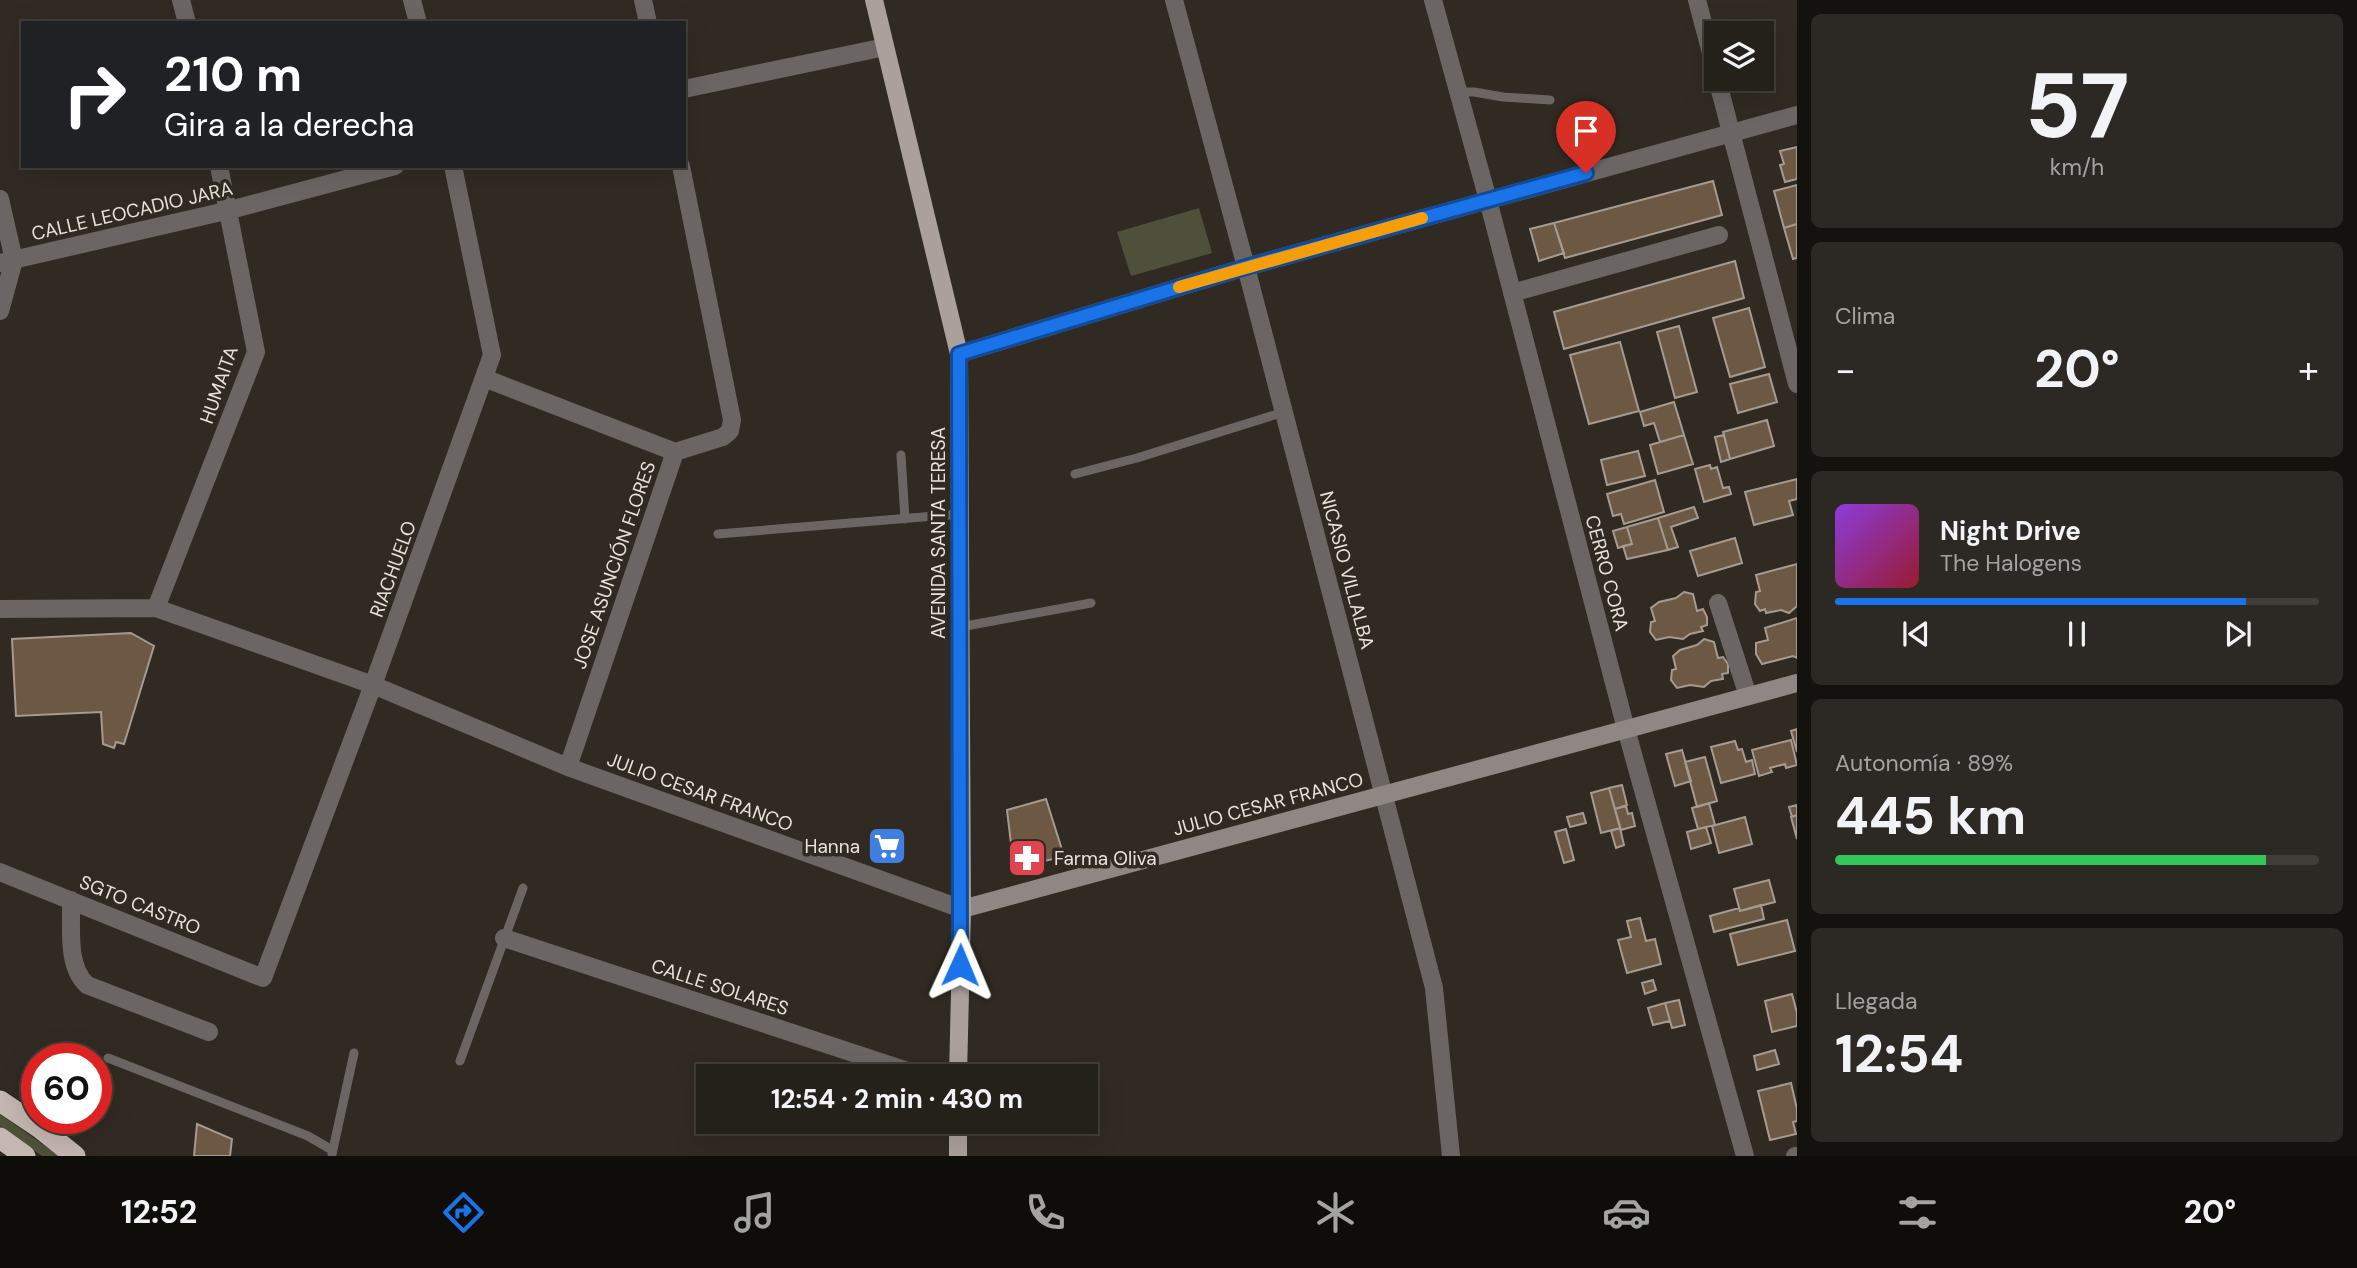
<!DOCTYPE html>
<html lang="es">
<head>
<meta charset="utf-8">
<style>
  body { margin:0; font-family:"DM Sans",sans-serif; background:#2c2823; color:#f1f3f6; height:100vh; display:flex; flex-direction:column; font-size:26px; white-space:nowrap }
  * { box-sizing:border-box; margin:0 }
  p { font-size:23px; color:#a3a3a2 }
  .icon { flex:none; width:38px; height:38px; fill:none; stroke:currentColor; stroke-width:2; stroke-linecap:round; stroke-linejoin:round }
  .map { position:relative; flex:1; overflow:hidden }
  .details { display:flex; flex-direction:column; gap:14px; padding:14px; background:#14120e; width:560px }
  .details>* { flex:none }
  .guide { position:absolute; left:21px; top:21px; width:665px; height:147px; border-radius:0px; box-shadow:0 7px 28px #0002,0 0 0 2px #413e39; background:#202124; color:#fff; overflow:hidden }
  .controls { position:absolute; left:1704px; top:21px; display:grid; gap:14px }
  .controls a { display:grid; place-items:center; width:70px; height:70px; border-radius:0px; background:#24201a; box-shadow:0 7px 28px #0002,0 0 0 2px #413e39; font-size:35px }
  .speed { position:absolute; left:21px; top:1043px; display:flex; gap:14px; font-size:35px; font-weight:700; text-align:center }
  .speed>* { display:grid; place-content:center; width:91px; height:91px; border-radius:50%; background:#24201a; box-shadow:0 7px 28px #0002,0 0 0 2px #413e39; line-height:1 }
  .speed .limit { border:10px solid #d22; background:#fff; color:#111 }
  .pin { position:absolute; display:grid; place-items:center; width:60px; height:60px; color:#fff; margin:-72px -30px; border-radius:50% 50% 50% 0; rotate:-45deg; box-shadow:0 0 7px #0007 }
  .pin .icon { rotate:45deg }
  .me { position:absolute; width:77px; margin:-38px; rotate:1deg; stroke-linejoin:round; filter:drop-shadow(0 0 5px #0008) }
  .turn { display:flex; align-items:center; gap:24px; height:147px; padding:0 28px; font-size:32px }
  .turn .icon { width:91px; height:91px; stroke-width:2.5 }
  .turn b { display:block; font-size:49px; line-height:60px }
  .big { font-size:52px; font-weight:700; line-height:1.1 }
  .details .tile { flex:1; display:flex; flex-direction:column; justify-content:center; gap:10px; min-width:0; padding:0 24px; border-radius:10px; background:#2c2823 }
  .details .dial { align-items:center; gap:0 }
  .dial b { font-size:91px; line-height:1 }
  .song { display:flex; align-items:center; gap:21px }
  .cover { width:84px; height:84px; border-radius:10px; background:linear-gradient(135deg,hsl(270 70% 55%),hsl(350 70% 35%)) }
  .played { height:7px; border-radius:4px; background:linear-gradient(90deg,#1a73e8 85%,#413e39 85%) }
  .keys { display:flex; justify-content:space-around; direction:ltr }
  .heat { display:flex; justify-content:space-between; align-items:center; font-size:38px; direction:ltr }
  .charge { height:10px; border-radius:5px; background:linear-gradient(90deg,#34c759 89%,#413e39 0) }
  .trip { position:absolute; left:696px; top:1064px; width:402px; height:70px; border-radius:0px; background:#24201a; box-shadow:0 7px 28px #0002,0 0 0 2px #413e39; font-weight:700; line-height:70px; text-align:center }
  .menu { display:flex; height:112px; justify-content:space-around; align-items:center; background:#0e0d0a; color:#a3a3a2 }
  .menu .icon { width:49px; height:49px }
  .menu .current { color:#1a73e8 }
  .menu b { font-size:32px; color:#f1f3f6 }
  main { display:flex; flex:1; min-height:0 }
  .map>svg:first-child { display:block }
</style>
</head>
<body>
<main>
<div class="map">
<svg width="1797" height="1156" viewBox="0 0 1797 1156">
  <rect width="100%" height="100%" fill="#302a22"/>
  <!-- green -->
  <path fill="#4e503a" d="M1199,208l13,45 -81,23 -14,-44z
    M0,1114l59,42h-17l-42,-30z"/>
  <!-- building -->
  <path fill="#6d5844" stroke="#a59b92" stroke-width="2" d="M1797,147v32l-12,3 -5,-17 4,-1 -4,-13z
    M1713,181l9,34 -157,43 -11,-35z
    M1797,185v39l-13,4 -10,-37z
    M1554,223l10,30 -25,8 -9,-32z
    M1797,224v34l-4,1 -9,-31z
    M1735,261l9,37 -180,51 -10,-37z
    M1749,308l16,59 -35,10 -17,-59z
    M1679,326l18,66 -22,6 -18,-66z
    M1620,342l19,69 -50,13 -19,-69z
    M1769,374l8,28 -39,11 -8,-29z
    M1674,402l10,33 -24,7 -6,-19 -10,3 -4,-14z
    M1767,420l7,26 -44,13 -7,-27z
    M1684,435l9,29 -35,10 -8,-29z
    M1724,435l6,24 -9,3 -6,-25z
    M1638,451l7,25 -38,9 -6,-25z
    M1710,465l1,4 6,-2 6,21 6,-1 2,7 -27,8 -9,-33z
    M1797,479v20l-8,2 4,14 -39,10 -9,-33z
    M1655,480l9,32 -40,12 -3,-10 -8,2 -6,-22z
    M1694,507l4,11 -27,9 7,20 -10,3 -10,-32z
    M1658,518l10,32 -41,9 -4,-13 9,-2 -5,-17z
    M1627,527l5,17 -14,4 -5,-17z
    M1735,538l7,25 -44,13 -8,-25z
    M1797,564v42l-8,7 -8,-3 -15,3 -1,-4 -5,2 -5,-7 1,-12 4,-1 -4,-16z
    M1684,592l9,2 4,17 6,-2 4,8v8l-6,2 2,4 -13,3 -7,5 -14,-2 -13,3 -6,-8 1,-10 4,-1 -4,-13 8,-6 17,-4z
    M1797,618v40l-4,-2 -31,8 -6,-10v-11l12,-3 -3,-12z
    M131,633l23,13 -30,98 -8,-2 -2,6 -11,-4 -2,-32 -85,4 -4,-77z
    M1704,639l10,3 4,16 5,-1 5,7v9l-6,1 1,5 -12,2 -7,6 -14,-2 -13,3 -6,-8 1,-10 4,-1 -3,-13 7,-6 17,-5z
    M1797,729v23l-6,-21z
    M1791,740l6,25 -11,3 -1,-4 -15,4 2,4 -13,4 -7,-26z
    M1735,741l3,9 4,-1 4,13 6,-2 3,14 -34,9 -10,-36z
    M1682,750l9,31 -16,5 -9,-32z
    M1705,757l12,44 -20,6 -12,-45z
    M1622,785l5,20 -12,4 -6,-21z
    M1609,788l11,40 -19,5 -10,-40z
    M1046,799l18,57 -50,13 -7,-59z
    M1709,803l6,22 -17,4 -6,-21z
    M1797,805v10l-5,2 -3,-10z
    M1626,806l2,8 4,-1 3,13 -14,4 -6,-21z
    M1583,813l3,10 -16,4 -3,-10z
    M1797,815v24l-6,-22z
    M1745,817l7,27 -33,9 -7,-27z
    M1706,827l5,16 -20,6 -4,-17z
    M1620,828l4,17 -8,3 -5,-17z
    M1566,829l8,31 -10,3 -9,-31z
    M1769,880l6,22 -35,9 -6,-22z
    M1761,905l3,14 -50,13 -4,-16 29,-8 1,3z
    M1640,918l6,23 9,-2 6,25 -34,9 -9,-33 13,-3 -4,-16z
    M1787,920l8,31 -57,14 -8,-31z
    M1653,980l3,10 -11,4 -3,-11z
    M1792,994l5,19v13l-25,6 -7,-31z
    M1679,1000l6,25 -13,3 -7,-25z
    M1665,1003l5,18 -17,4 -5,-17z
    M1775,1050l4,14 -22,6 -3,-14z
    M1791,1083l6,26v12l-4,1 3,12 -26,6 -12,-49z
    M197,1124l35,15 -2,17h-36z"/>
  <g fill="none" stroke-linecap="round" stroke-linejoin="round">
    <!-- lane -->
    <path stroke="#6b6664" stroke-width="9" d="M1459,92h15l29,5 47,3
      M901,455l4,64
      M1075,474l62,-16 147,-46
      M718,534l241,-20
      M960,627l131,-24
      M108,1058l200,78 24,14
      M460,1061l63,-173
      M332,1154l22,-101"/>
    <!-- street -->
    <path stroke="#6b6664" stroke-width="18" d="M181,0l6,23
      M412,0l6,23
      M643,0l5,23
      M1174,0l72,267 188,721 17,168
      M1433,0l55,200 138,529 119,427
      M1697,0l20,76
      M1717,79l80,305
      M684,89l201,-42
      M0,199l14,61 -14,51
      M0,263l230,-53 165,-44
      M1512,293l207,-58
      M959,354l287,-87 551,-152
      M484,378l191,74
      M675,452l48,-15 7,-6 2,-11 -51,-254
      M1718,603l30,93
      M156,608l100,-256 -37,-186
      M0,609l156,-1 217,77 195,82 394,142
      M568,767l107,-315
      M0,872l263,106 110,-293 119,-330 -39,-189
      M71,900c1,27 -5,66 16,85l122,47
      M504,938l419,138
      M1795,1156h2"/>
    <!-- secondary -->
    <path stroke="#8f8783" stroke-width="18" d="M962,909l835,-226"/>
    <!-- primary -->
    <path stroke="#aba09c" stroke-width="18" d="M874,0l85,354 3,555 -4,167
      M958,1122v34"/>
    <!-- highway -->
    <path stroke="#c5b7b2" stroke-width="21" d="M0,1101l40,27 35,28
      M0,1138l25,18"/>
  </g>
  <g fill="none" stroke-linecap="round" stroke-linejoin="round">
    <!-- route casing -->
    <g stroke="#114b97" stroke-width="18">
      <path id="route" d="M960,965l-1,-611 287,-87 340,-94"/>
    </g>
    <!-- route -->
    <use href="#route" stroke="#1a73e8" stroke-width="12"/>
    <!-- slow -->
    <path stroke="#f59e0b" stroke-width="12" d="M1179,287l243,-69"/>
  </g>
  <!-- icons -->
  <defs>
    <g id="supermarket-square" transform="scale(2.0125)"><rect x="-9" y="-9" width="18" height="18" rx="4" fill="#3f7fe0" stroke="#302a22"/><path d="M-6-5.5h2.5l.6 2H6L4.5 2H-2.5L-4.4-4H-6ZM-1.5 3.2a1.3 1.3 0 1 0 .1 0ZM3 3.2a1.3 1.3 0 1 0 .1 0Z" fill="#fff"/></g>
    <g id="pharmacy-square" transform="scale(2.0125)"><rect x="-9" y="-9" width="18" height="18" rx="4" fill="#e0444e" stroke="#302a22"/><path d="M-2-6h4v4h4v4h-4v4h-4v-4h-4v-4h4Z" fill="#fff"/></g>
  </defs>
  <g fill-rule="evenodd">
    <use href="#supermarket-square" x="887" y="846"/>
    <use href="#pharmacy-square" x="1027" y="858"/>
  </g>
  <g text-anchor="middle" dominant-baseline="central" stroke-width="7" stroke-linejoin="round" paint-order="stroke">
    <!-- street labels -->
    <g font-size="19" fill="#e8e3de" stroke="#302a22">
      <text transform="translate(132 211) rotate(-13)">CALLE LEOCADIO JARA</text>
      <text transform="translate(219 385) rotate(-71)">HUMAITA</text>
      <text transform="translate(938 533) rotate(-90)">AVENIDA SANTA TERESA</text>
      <text transform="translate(614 565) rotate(-71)">JOSE ASUNCIÓN FLORES</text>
      <text transform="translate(393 569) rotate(-70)">RIACHUELO</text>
      <text transform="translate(1347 570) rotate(75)">NICASIO VILLALBA</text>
      <text transform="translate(1607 573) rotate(75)">CERRO CORA</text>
      <text transform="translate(700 792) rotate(20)">JULIO CESAR FRANCO</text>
      <text transform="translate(1268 804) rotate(-15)">JULIO CESAR FRANCO</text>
      <text transform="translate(140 905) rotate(22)">SGTO CASTRO</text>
      <text transform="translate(720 987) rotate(18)">CALLE SOLARES</text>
    </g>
    <!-- poi labels -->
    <g font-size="19" fill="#e8e3de" stroke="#302a22" text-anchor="end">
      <text x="860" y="846">Hanna</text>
      <text x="1054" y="858" text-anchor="start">Farma Oliva</text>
    </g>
  </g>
</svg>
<div class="controls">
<a><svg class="icon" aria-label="layers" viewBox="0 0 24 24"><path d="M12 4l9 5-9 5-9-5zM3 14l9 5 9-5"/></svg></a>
</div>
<div class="speed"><div class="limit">60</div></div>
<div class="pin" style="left:1586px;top:173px;background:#d93025"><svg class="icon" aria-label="arrive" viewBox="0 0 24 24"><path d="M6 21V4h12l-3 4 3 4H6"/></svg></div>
<svg class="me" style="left:960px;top:965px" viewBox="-20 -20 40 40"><path d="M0-17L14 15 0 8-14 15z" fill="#1a73e8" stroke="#fff" stroke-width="4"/></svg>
<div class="trip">12:54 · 2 min · 430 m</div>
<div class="guide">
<div class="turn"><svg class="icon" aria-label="right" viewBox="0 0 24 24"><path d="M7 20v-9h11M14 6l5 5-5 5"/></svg><div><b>210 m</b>Gira a la derecha</div></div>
</div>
</div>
<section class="details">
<div class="tile dial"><b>57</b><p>km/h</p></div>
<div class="tile"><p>Clima</p>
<div class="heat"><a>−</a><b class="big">20°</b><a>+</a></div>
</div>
<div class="tile">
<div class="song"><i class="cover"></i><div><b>Night Drive</b><p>The Halogens</p></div></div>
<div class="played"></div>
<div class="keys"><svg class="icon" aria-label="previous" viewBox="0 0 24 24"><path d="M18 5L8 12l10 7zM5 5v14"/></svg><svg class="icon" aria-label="pause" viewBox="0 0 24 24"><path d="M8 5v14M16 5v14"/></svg><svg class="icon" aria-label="next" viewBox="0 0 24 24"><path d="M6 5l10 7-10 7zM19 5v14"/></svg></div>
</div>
<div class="tile"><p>Autonomía · 89%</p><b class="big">445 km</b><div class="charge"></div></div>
<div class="tile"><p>Llegada</p><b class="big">12:54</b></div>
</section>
</main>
<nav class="menu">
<b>12:52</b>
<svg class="icon current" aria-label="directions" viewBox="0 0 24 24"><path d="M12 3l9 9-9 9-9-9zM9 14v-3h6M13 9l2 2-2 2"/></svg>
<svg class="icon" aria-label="music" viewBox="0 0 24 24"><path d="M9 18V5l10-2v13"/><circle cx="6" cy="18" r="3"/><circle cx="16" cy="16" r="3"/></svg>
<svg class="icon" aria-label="phone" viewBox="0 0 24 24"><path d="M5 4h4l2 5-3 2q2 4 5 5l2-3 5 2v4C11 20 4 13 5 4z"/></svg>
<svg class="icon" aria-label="climate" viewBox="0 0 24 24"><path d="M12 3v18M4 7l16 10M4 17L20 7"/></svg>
<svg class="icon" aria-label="car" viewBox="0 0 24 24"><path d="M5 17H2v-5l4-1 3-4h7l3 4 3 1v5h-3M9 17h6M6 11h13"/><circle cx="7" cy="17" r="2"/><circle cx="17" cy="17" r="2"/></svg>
<svg class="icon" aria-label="filters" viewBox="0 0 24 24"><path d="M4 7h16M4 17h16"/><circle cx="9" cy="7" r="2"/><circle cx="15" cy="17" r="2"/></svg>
<b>20°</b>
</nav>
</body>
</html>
